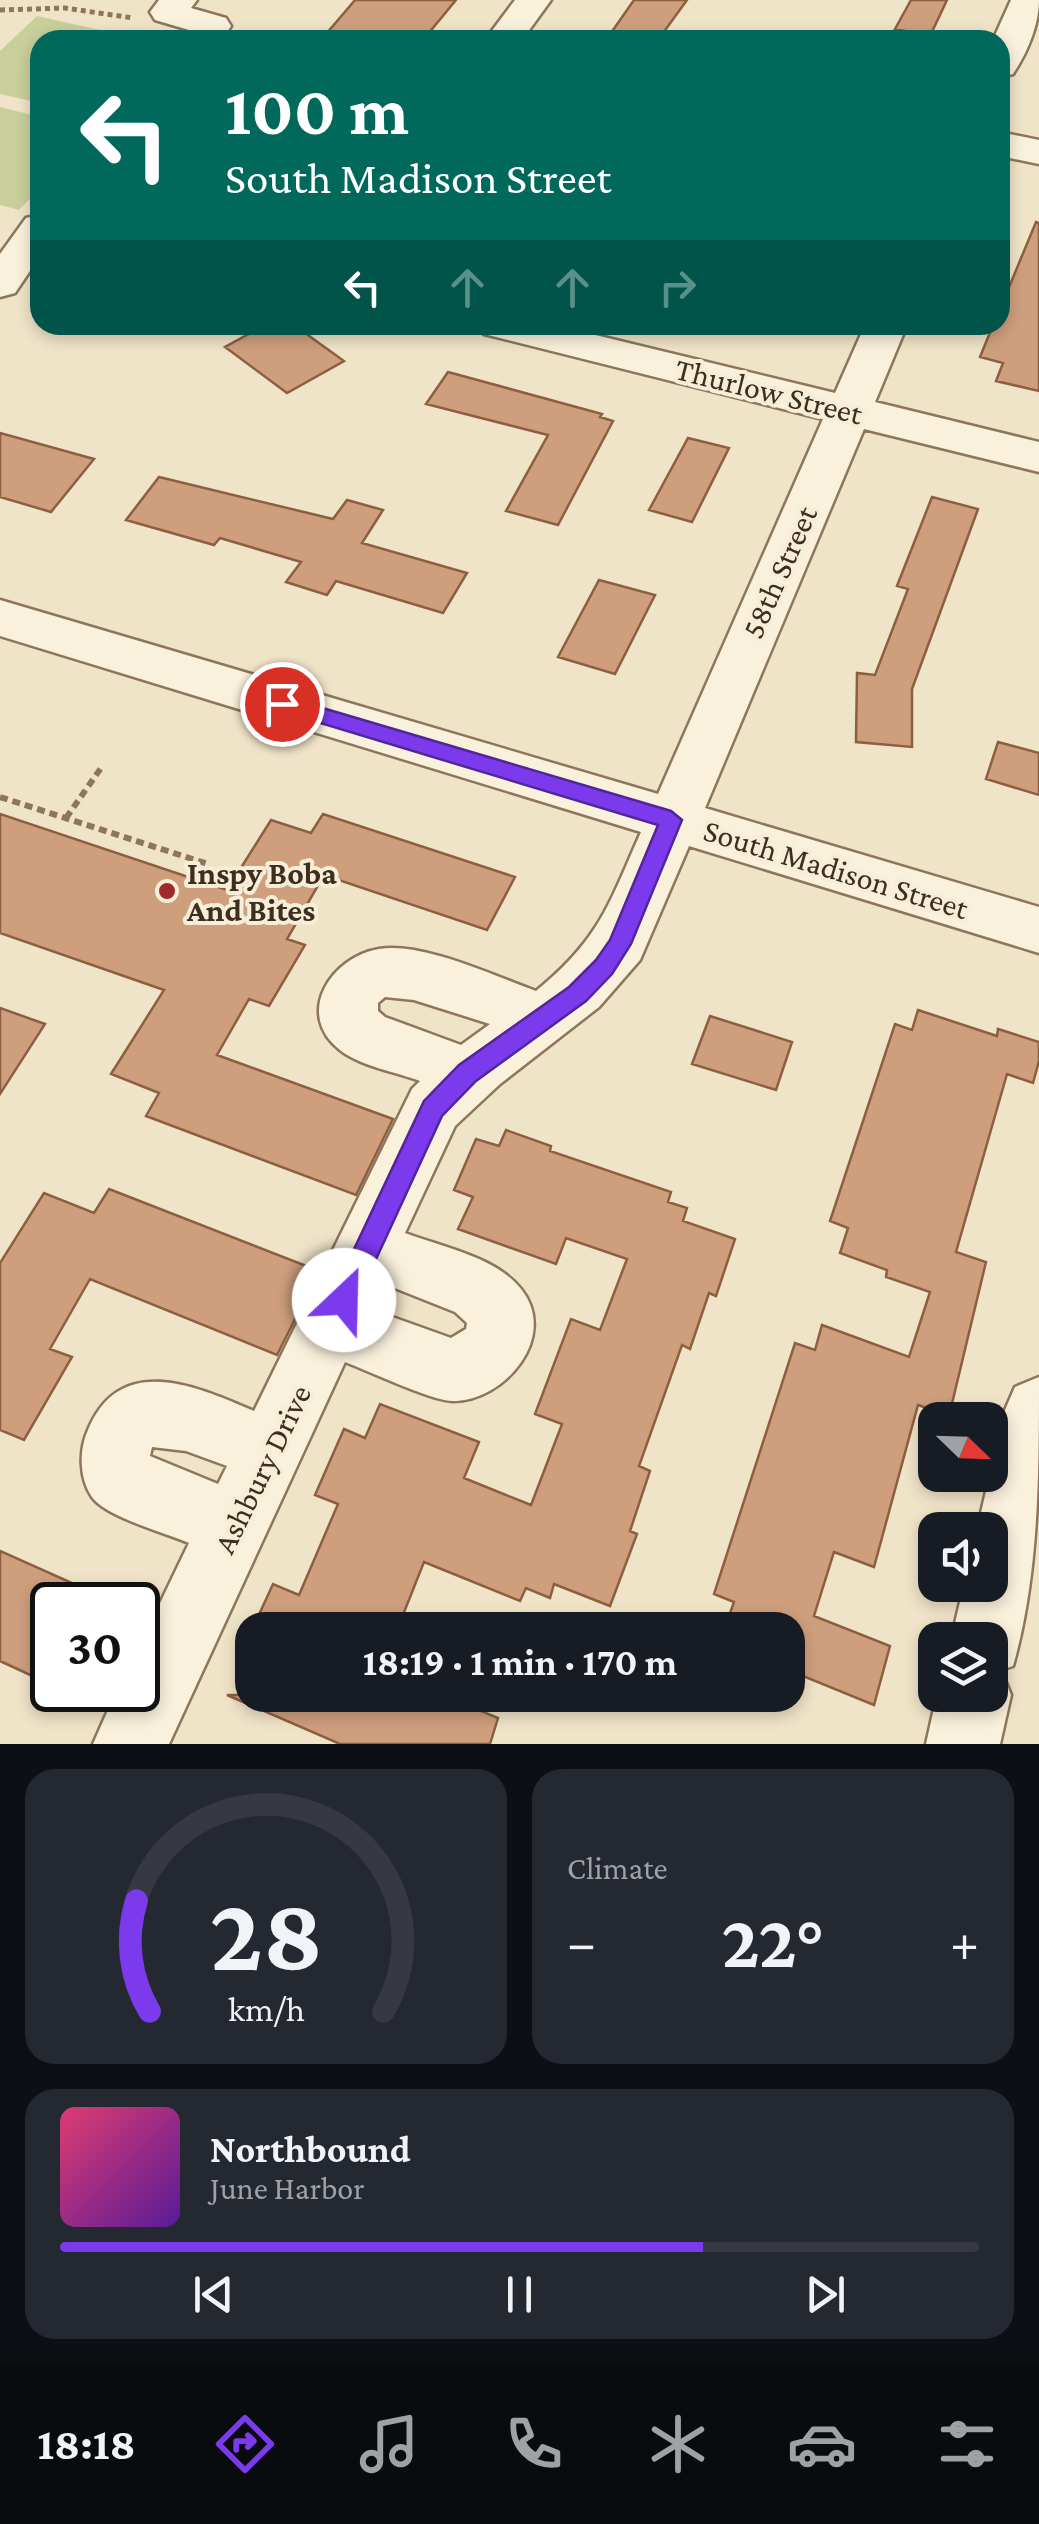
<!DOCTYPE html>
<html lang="en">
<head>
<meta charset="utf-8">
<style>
  body { margin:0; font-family:"Crimson Pro",serif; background:#242831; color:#f1f3f6; height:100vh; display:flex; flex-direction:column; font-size:38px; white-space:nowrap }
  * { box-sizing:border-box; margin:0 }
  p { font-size:32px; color:#9ea1a6 }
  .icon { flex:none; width:55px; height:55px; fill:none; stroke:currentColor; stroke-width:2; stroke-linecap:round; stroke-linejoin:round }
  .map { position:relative; height:1744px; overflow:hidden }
  .sheet { display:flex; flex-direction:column; gap:25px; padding:25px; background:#0d0f14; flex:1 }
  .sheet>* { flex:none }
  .banner { position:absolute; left:30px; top:30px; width:980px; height:305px; border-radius:30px; box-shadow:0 5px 15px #0003; background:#00695c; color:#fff; overflow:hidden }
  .needle { width:65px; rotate:113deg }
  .controls { position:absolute; left:918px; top:1402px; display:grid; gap:20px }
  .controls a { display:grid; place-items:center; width:90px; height:90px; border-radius:20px; background:#171b24; box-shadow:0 5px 15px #0003; font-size:50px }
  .speed { position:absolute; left:30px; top:1582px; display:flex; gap:20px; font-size:50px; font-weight:700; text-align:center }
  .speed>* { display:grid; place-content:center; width:130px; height:130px; border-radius:50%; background:#171b24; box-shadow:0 5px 15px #0003; line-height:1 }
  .speed .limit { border:5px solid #111; border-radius:15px; background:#fff; color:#111 }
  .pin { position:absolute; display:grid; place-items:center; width:85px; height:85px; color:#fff; margin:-42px; border:5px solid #fff; border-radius:50%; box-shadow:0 2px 10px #0007 }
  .me { position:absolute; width:110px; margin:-55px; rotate:24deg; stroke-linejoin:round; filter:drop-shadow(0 0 8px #0008) }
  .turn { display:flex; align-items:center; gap:35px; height:210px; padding:0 30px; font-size:45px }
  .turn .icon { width:130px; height:130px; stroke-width:2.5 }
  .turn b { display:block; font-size:70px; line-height:85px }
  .lanes { display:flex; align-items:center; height:95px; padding:0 30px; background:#0003; justify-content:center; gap:50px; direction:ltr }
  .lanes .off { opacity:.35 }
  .big { font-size:75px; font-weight:700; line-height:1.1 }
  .sheet .tile { flex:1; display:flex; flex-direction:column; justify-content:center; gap:15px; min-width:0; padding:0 35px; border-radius:30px; background:#242831 }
  .sheet .dial { align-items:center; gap:0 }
  .dial svg { height:260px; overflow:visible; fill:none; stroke:#363941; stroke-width:7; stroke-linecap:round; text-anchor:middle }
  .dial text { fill:#f1f3f6; stroke:none }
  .song { display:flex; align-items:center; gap:30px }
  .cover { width:120px; height:120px; border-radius:15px; background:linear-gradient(135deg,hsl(340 70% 55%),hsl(270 70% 35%)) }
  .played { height:10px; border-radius:5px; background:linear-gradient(90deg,#7c3aed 70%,#363941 70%) }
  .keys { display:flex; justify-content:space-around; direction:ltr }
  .heat { display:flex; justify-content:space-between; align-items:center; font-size:55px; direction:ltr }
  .sheet .tiles { flex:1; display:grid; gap:25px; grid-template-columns:1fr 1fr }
  .tile:last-child { grid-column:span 2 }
  .trip { position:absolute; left:235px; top:1612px; width:570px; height:100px; border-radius:30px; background:#171b24; box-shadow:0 5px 15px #0003; font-weight:700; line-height:100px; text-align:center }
  .menu { display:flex; height:160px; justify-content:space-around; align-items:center; background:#090b0e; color:#9ea1a6 }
  .menu .icon { width:70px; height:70px }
  .menu .on { color:#7c3aed }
  .menu b { font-size:45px; color:#f1f3f6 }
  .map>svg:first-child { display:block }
</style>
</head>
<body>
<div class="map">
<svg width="1039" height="1744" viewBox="0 0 1039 1744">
  <rect width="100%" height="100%" fill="#f0e4c8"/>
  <!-- green -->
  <path fill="#c9cf9b" d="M37,16l108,24h-105v63l-40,-9v-43z
    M0,107l40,10v71l-21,22 -19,-5z"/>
  <!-- building -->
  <path fill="#cf9f7d" stroke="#8d5f41" stroke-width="2.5" d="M355,0h101l-33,40h-102z
    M634,0h53l-29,40h-52z
    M911,0h36l-17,36 -35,-7z
    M1036,222l3,1v168l-43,-10 7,-18 -23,-6 13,-32h7v-16z
    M265,325h29l50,36 -57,32 -62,-46z
    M448,372l154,42 -2,3 13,4 -55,104 -52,-14 42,-76 -122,-31z
    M0,433l94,26 -43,53 -51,-15z
    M688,438l41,10 -37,74 -43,-12z
    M159,477l174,42 14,-19 36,10 -21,33 105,30 -24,40 -107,-32 -9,14 -41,-13 15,-20 -81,-24 -6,7 -88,-25z
    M932,497l46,12 -66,180v58l-56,-5 1,-69 18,2 33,-86 -11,-3z
    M599,580l56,15 -40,79 -57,-17z
    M998,742l41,11v42l-53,-16z
    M0,814l227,76 44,-70 40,13 12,-19 192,63 -28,53 -163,-55 -37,64 18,6 -36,61 -20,-7 -32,56 176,64 -37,76 -210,-79 13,-23 -48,-19 53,-84 -164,-57z
    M0,1008l45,16 -45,70z
    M918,1010l79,26 1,-7 41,13v19l-6,22 -26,-9 -51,178 30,10 -37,154 -31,-11 -44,162 -40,-15 -20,64 76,30 -16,59 -86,-35v-40h-64l10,-28 -20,-8 81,-251 20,7 7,-25 87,32 21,-65 -44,-15 1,-7 -47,-17 8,-25 -18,-7 65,-197 17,6z
    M710,1016l82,26 -16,48 -84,-26z
    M506,1130l45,16 -1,5 121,41 -3,10 19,6 -4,13 52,18 -19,57 -7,-3 -19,56 -8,-4 -43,121 11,5 -20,60 7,3 -27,72 -56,-22 -4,14 -24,-10 -6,13 -96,-39 -27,68h-145l21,-46 26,11 39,-91 -23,-9 29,-66 21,9 15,-34 99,38 -15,36 67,27 31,-81 -27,-10 36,-95 29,11 27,-71 -61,-21 -10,26 -98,-35 15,-32 -19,-7 22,-51 23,7z
    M109,1189l210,82 -42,84 -187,-76 -40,70 22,8 -48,83 -24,-10v-167l44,-70 50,20z
    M0,1551l121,54h-69v80l-52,-24z
    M227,1695h252l-5,13 24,10 -8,26h-150z"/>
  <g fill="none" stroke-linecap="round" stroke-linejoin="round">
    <!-- minor casing -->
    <g stroke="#8d765c" stroke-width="5">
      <path id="minor" d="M159,0h38l-6,8 35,10 5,8 -5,8 -13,3 -58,-17 -5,-8z
        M515,0h36l-29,40h-37z
        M1011,0h28c0,25 -12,53 -26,74l-13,3v-37h-7z
        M1000,132l39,8v24l-39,-8z
        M40,215v41l-25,37 -15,4v-43l26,-36z
        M478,325h76l281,68 30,-68h42l-32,77 164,40v30l-175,-43 -159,379 334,99v46l-350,-107 -49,114 -41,47 -99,77 -45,42 -50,107c37,14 91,24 116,56 38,47 -16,112 -68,112 -21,0 -84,-30 -108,-39l-176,382h-76l24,-54h21v-41l51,-106c-23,-10 -83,-26 -97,-46 -13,-19 -13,-47 -4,-67 32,-78 108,-44 166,-19l158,-322 8,-8c-24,-9 -60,-15 -80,-31 -46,-36 -9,-93 39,-101 44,-7 115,27 157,42 64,-52 73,-87 105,-159l-641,-196v-36l658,194 165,-375 -339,-85zM385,997l29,3 76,24 -29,21 -76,-28 -7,-6v-8zM382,1283l73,29 12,11 -1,6 -15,9 -81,-29zM152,1447l34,4 41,15 -9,18 -68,-28z
        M1039,1377c0,97 0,198 -26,289l-12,4 10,25 -11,49h-74l11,-49h53v-55h-39l13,-55h26v-55h-13l28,-120 10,-23z"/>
    </g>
    <!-- path-far1 -->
    <path stroke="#8d765c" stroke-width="5" stroke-dasharray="5 4" stroke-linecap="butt" d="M0,10l65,-2 68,10"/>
    <!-- path -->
    <path stroke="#8d765c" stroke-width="6" stroke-dasharray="8 5" stroke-linecap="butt" d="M0,797l208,67
      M66,818l35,-50"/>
    <!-- minor -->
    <use href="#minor" fill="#faf1dc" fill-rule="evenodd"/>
  </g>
  <!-- route -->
  <path fill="#7c3aed" stroke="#51269a" stroke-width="2.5" d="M282,696l389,115 11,9 -51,124 -19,30 -26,27 -110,80 -34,35 -89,193 -9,3 -10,-3 -4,-9 94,-199 35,-36 110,-78 27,-27 14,-20 48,-115 -384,-116 -3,-5z"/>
  <!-- markers -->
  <circle fill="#9e2a2b" stroke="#f7eed8" stroke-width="4" cx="167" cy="891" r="10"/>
  <g text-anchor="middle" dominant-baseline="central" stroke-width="8" stroke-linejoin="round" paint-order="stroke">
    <!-- street labels -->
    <g font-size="32" fill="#3d2e20" stroke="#f7eed8">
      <text transform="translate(769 391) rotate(14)">Thurlow Street</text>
      <text transform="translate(779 572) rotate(-66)">58th Street</text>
      <text transform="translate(836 869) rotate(17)">South Madison Street</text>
      <text transform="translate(262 1469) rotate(-64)">Ashbury Drive</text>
    </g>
    <!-- poi labels -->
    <g font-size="32" font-weight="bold" fill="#3d2e20" stroke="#f7eed8" text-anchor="start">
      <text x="187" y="873">Inspy Boba<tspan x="187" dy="37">And Bites</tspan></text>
    </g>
  </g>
</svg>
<div class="controls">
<a><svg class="needle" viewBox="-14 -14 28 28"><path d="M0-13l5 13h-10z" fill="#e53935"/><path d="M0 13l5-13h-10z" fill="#9ea1a6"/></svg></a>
<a><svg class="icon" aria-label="sound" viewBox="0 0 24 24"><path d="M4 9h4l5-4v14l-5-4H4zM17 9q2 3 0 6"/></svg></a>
<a><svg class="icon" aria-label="layers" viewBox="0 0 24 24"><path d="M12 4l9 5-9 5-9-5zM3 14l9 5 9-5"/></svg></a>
</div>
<div class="speed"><div class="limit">30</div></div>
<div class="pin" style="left:282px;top:704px;background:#d93025"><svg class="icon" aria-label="arrive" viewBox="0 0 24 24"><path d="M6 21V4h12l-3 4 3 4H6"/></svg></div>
<svg class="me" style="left:344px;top:1300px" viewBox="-20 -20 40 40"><circle r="19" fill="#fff"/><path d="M0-13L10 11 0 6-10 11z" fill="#7c3aed"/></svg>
<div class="trip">18:19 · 1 min · 170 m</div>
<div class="banner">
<div class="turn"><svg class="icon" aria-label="left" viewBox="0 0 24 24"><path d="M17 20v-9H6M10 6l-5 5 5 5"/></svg><div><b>100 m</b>South Madison Street</div></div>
<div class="lanes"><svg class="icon" aria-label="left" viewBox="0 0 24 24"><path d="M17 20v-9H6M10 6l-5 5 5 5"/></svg><svg class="icon off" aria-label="ahead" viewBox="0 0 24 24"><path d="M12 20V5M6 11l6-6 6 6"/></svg><svg class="icon off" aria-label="ahead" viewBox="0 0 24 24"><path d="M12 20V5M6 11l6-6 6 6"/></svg><svg class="icon off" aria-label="right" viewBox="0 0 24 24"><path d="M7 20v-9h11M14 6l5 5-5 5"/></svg></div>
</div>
</div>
<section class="sheet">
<div class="tiles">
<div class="tile dial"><svg viewBox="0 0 100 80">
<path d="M14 69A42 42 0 1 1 86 69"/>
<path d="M14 69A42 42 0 0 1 10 35" stroke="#7c3aed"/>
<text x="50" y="56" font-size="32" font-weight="700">28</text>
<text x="50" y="72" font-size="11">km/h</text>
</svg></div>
<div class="tile"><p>Climate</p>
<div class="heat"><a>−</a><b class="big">22°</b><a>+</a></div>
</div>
<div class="tile">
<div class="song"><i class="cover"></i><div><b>Northbound</b><p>June Harbor</p></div></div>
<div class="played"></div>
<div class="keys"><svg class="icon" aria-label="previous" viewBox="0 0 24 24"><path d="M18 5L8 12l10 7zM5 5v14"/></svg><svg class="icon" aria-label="pause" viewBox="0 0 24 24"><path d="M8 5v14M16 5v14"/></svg><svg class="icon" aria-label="next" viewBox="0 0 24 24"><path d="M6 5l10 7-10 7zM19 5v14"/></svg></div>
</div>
</div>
</section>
<nav class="menu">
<b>18:18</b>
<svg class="icon on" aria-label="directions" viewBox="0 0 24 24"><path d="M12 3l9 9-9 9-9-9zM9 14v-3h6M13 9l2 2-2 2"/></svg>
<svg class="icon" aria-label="music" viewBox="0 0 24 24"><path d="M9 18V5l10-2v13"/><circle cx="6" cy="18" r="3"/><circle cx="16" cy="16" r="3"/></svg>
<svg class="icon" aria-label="phone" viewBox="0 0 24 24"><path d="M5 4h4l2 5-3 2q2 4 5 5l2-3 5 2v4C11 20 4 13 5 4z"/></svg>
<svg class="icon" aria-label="climate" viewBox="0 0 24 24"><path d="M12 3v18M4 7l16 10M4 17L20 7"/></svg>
<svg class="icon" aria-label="car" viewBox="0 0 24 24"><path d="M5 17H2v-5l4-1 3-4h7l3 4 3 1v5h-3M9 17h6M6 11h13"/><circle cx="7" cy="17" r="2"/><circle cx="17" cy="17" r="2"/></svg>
<svg class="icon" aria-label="filters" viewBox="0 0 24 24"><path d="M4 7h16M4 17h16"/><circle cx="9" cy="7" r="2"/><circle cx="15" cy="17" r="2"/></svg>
</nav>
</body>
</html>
